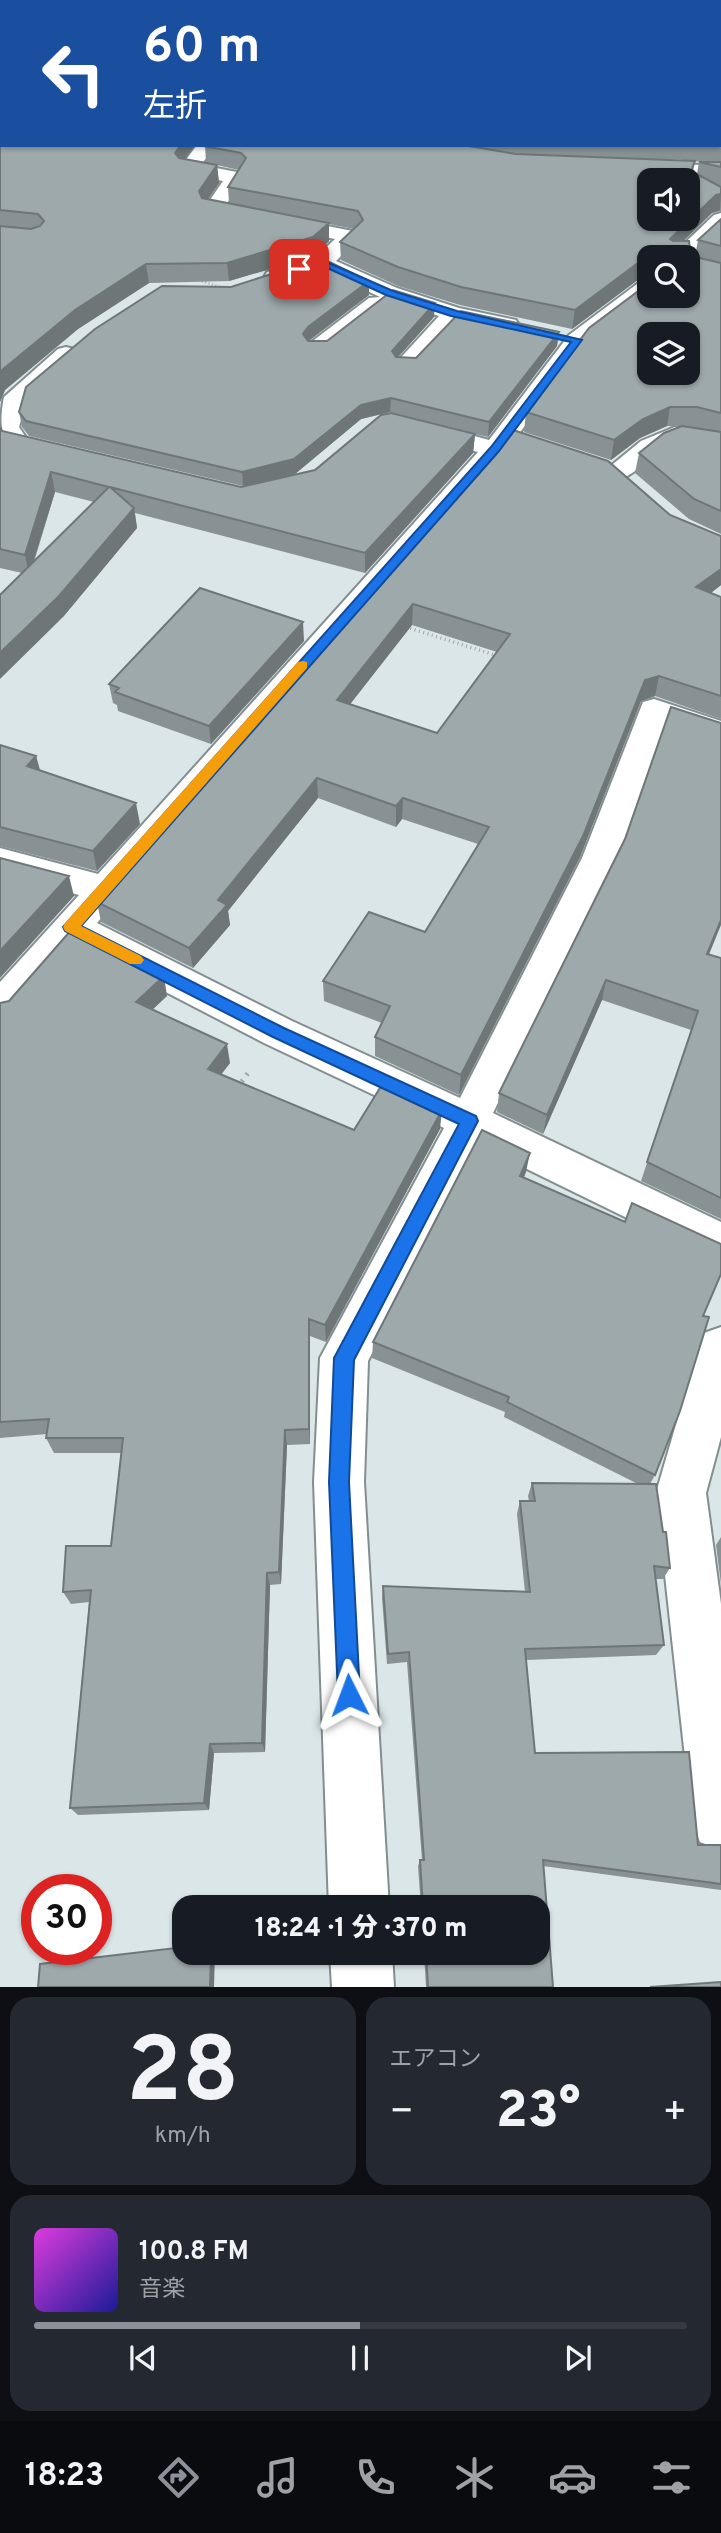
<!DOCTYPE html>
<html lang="ja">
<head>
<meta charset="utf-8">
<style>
  body { margin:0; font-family:Overpass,"Noto Sans JP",sans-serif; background:#242831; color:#f1f3f6; height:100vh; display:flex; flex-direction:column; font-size:26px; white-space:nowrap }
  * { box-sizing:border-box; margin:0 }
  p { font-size:23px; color:#9ea1a6 }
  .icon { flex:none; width:38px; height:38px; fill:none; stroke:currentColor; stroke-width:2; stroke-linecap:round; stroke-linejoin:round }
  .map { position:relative; height:1987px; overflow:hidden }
  .sheet { display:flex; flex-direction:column; gap:10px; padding:10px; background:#0d0f14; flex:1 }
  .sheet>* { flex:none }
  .top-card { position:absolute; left:0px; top:0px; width:721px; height:147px; box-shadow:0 2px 5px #0004; background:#1a4fa0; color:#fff; overflow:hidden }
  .buttons { position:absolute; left:637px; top:168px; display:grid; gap:14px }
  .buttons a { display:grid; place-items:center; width:63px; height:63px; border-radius:14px; background:#171b24; box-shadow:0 2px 5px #0004; font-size:35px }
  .speed { position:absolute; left:21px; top:1874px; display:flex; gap:14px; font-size:35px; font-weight:700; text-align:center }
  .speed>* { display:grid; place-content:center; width:91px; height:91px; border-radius:50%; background:#171b24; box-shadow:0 2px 5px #0004; line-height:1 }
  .speed .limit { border:10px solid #d22; background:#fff; color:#111 }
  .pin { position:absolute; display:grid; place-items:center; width:60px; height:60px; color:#fff; margin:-30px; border-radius:14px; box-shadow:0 4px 10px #0006 }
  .me { position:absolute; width:77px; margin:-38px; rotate:357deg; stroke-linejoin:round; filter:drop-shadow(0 0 5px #0008) }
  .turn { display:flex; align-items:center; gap:24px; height:147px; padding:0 28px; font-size:32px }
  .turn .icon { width:91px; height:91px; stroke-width:2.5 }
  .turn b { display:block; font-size:49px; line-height:60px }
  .big { font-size:52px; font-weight:800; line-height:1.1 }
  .sheet .widget { flex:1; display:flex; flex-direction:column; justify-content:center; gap:10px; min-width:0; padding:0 24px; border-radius:21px; background:#242831 }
  .sheet .dial { align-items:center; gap:0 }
  .dial b { font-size:91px; line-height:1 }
  .song { display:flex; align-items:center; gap:21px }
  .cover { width:84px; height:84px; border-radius:10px; background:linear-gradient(135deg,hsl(300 70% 55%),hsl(240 70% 35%)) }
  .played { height:7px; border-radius:4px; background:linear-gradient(90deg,#8c9099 50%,#363941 50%) }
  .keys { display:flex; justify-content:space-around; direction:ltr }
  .heat { display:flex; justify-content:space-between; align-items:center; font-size:38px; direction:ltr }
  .sheet .tiles { flex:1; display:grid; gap:10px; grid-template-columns:1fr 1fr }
  .widget:last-child { grid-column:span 2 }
  .trip { position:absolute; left:172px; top:1895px; width:378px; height:70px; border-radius:21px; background:#171b24; box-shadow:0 2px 5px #0004; font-weight:800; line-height:70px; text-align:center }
  .tab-bar { display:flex; height:112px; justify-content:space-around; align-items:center; background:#090b0e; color:#9ea1a6 }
  .tab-bar .icon { width:49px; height:49px }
  .tab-bar .on { color:#8c9099 }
  .tab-bar b { font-size:32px; color:#f1f3f6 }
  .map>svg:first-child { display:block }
</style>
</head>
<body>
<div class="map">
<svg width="721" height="1987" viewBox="0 0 721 1987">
  <rect width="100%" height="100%" fill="#dae6e8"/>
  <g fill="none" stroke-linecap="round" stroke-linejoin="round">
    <!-- minor casing -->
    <g stroke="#838e90" stroke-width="4">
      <path id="minor" d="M0,54h2v10h-2z
        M197,145h19l-15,20 41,8 3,4 -20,29 133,26 3,4 -25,25 61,27 62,20 57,12 3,5 -3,5 -8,2 -49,-10 -45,48h-16l-4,-5 45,-49 -54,-17 3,4 -3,5 -59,45h-16l-4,-5 4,-5 59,-45 11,-1 -59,-28 -46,14 -8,-1 -3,-5 3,-5 48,-14 20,-19 -129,-25 -3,-4 20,-29 -42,-8 -2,-4z
        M640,162l81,4v12l-88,-6 -2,-4z
        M721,213v17l-33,31v-4h-18l44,-42z
        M649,279l1,17 -65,49 -81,109 -407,469 195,98 168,77 122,-240 61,-156 11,-3 67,22v22l-56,-19 -47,134 -125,255 228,109v42l-243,-119 -110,216 -4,121 25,426h-60l-15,-426 6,-124 124,-230 -180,-85 -187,-97 -63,73 -14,4v-41l79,-87 -79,-21v-26l98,26 380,-422 -64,-17 -4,-5 4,-5 9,-3 66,18 80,-105 72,-54z
        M66,347l8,2 4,5 -51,46 -8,27 8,12 37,9 4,5 -4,5 -9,3 -46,-12c-9,-16 -9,-33 -5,-52l54,-48z
        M675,427l46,8v16c-13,-3 -31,-10 -44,-8 -27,4 -42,43 -71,36l-4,-6 39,-32z
        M721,1327v110l-15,56 15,111v246l-21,-8 -8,-21 -36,-328 42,-144 6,-16z
        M330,1953h62l2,34h-62z"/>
    </g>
    <!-- highway casing -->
    <g stroke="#838e90" stroke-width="4">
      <path id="highway" d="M0,48h2v10h-2z"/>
    </g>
    <!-- path-far2 -->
    <path stroke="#9ea8a9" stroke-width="2.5" stroke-dasharray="1 2.5" stroke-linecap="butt" d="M202,281l21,7"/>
    <!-- path-far1 -->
    <path stroke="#9ea8a9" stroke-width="3.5" stroke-dasharray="1 3.5" stroke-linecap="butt" d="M406,627l92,29"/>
    <!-- path -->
    <path stroke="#9ea8a9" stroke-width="5" stroke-dasharray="2 6" stroke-linecap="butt" d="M237,1088l14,-19"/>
    <!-- minor -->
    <use href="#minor" fill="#fff" fill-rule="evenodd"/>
    <!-- highway -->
    <use href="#highway" fill="#fff" fill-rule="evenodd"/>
  </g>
  <!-- wall -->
  <path fill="#889194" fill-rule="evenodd" d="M721,0v101h-2v-99z
    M0,72h2v69h-2z
    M721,127v59l-5,-2 5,3v24l-9,2 -29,28 8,15 4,1 3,-17 23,-21v315l-32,-15 -54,-46 4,-20 42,-26 -14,-1 -27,12 -29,22 -87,-28 2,-20 162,-155h-39v21l-10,1 -67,50 -112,-24 -62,-19 -57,-26 -1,-18 14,-13 -25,-5v17l-15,15 -85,25 -80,2 -71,46 -73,61 -5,12v-260l2,3h193l-10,14 21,4 -1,-18h514zM641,159h34l28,3h-4l-2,12 -4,-2 2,-11zM217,165l22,5 -11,17 1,16 -21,-4 11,-16z
    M369,281v14l-60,46h18l107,-24 -36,40 18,1 143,-26 -2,14 -69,91 -13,-3 -2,19 -108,120 -230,-60 2,15 -74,89 -41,-44 -22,-5v-141l2,4 239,56 74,-17 143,-41 -68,-17 -29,7 -66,55 -52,12 -214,-50 -7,-9 -3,-15 212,-125zM55,492l39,10 -60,60z
    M513,430l157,85 51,21v49l-10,8 10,4v122l-66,-23 -14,5 -61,156 -121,238 -84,-39v-19l7,-14 -58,-22 -1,-20 102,-49 53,-88 -76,-25 -6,8 -78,-29 -90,113 2,14 -37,43 -92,-46 -4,-20zM412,625l85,27 -60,81 -87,-29z
    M304,641l-93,103 -93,-33 -1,-6 -4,-2 -4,-19z
    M721,723l-12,231 12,4v261l-80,-38 50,-151 -89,-30 -59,134 -46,-22 2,-19z
    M0,745l36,11 4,15 100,53 -43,47 -97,-25z
    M167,996l-14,13 77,54 -9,11 133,56 86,-1 -114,213 -16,-6v108l-23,1 -6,139 -11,1 -5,167 -51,1 -5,57 -131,5 -8,-7 19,-206 -18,2 -8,-12 48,-46 11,-93h-68l-8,-15 1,-4 -47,4v-435z
    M526,1172l-2,5 101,45 78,94 -48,159 -5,9 13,48 7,36 -7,11h-7l8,66 -8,10 -130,5 9,93 163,92h23v45l-178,-24 10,121h-127l-2,-34h113v-45h-116l-3,-42 2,-6h2l-15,-198 -20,2 -5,-66 1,-12 142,6 -8,-78 3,-13h9l-1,-5 4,-13 106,1 -134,-67 1,-5 -133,-54 1,-16z
    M721,1537v47l-5,-39z"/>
  <!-- shaded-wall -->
  <path fill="#6f7678" d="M143,0h15l-2,2h-13z
    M181,145h14l-18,25 -2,-17z
    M217,165l2,18 -18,26 -2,-18z
    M721,194l-1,16 -8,3 -45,44 3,-18 46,-44z
    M329,223v18l-15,15 -85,25 -2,-18z
    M642,260l-3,19 -67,50 3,-19z
    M146,264l3,19 -71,46 -73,61 -5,12v-29l1,-2 74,-61z
    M369,281v14l-61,46 -5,-7 5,-7z
    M435,303l-1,14 -43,48 1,-14z
    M559,332l-2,14 -69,91 1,-15z
    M391,398l-1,14 -29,7 -66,55 -52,12 -1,-14 119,-67z
    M670,407l-3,19 -27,12 -29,22 3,-20 29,-21z
    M475,434l-2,19 -108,120v-20z
    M51,472l4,20 -26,83 -4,-20z
    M134,508l3,20 -74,89 -63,62v-26z
    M721,569v16l-30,23 5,-21z
    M413,604l-1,21 -75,96v-21z
    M303,622l1,19 -93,103 -2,-18z
    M659,676l-4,20 -14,5 -61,156 -121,238 2,-20 184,-395z
    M36,756l6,21 -15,-11z
    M317,778l1,20 -90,113 2,14 -37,43 -4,-20 29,-48z
    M403,798l-1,21 -6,8v-21z
    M136,803l4,21 -43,47 -4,-20z
    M69,876l5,20 -74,82v-27z
    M721,920v5l-20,49 6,-20z
    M164,976l3,20 -27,25 -4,-19z
    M606,980l-4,20 -59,134 4,-19z
    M227,1044l3,19 -19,25 -3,-19z
    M442,1110l-2,19 -114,213 -1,-17z
    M530,1153l-4,19 -9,22 3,-18z
    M309,1319l1,17v108l-1,-15z
    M285,1430l2,15 -6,139 -2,-12z
    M267,1573l3,12 -5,167 -3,-9z
    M210,1744l4,9 -5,57 -5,-7z
    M211,1953h4l-1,34h-4z"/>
  <!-- building -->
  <path fill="#9ea9ac" stroke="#6f7678" stroke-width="2" fill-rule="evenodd" d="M203,0h518v69l-2,1 2,15 -2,-1v-82h-517z
    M0,72h2v53h-2z
    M719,126l2,1v19l-8,-1h6z
    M0,142h2v3h179l-6,8 4,5 38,7 -18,26 3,7 127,25 -16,14 -86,26 -81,1 -71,46 -74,61 -1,2v-147l31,3 9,-3 4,-5 -6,-7 -38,-4z
    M205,145h258l53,9 179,7 -4,10 30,16v7l-5,1 -46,44 3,2h16l2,15 30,7v150l-24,-6h-27l-27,12 -29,21 -88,-28 63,-84 60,-45v13h39v-39h-39v3h-7l-67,50 -114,-23 -63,-20 -58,-25 23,-22 -5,-9 -130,-24 18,-29 -5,-5 -37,-7zM649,180h39v39h-39zM649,334h39v39h-39z
    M699,162h22v5z
    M721,219v27l-23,-6z
    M321,258l48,23 -61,46 -5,7 5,7h19l66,-51 42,13 -43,48 4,6 20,1 45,-47 98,21 -70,90 -98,-24 -30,7 -67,54 -52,13 -216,-51 -7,-9 7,-25 69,-58 67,-43 69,1z
    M391,413l84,21 -110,119 -255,-66 24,21 -75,88 -59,57v-58l109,-108 -58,-15 -26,83 -25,-6v-122l2,4 239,56 74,-17 66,-55z
    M682,426l39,6v79l-27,-12 -55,-46 25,-20z
    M513,430l95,31 62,54 51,21v33l-25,18 25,10v99l-62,-20 -14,4 -62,156 -122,239 -86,-38 15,-31 -67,-25 46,-69 56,20 64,-105 -86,-29 -7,8 -79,-28 -99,122 9,5 -38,43 -92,-46zM413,604l97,30 -73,99 -100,-33z
    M200,588l103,34 -94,104 -94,-34 4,-4 -10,-4z
    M671,707l50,16v197l-14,34 14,4v240l-74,-36 51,-151 -92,-31 -59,135 -48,-22 126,-254z
    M0,745l36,11 -9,10 109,37 -43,48 -93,-24z
    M0,858l69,18 -69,75z
    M72,929l92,47 -28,26 91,42 -19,25 146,61 29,-47 59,27 -117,215 -16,-6v110l-24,1 -6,142 -12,1 -5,170 -52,1 -6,59 -134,5 21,-218 -28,2 3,-46h45l12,-108h-77l3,-19 -49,3v-419l9,-2z
    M482,1130l48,23 -10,23 105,46 7,-19 89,41v30l-18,42 6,1 -29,94 -25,64 -148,-73 2,-5 -136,-55z
    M532,1483l124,1 7,48h3l4,36 -16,-2 10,79 -139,4 10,104 154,-1 9,93h23v39l-178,-24 10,127h-125l-2,-34h111v-45h-114l-3,-48h4l-15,-208 -21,2 -5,-68 147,6 -10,-91h15z
    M184,1947v6h27l-1,34h-172l2,-23z
    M721,1982v5h-71z"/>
  <!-- route -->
  <path fill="#1a73e8" stroke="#114b97" stroke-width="2" d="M322,260l71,31 64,20 125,29 -83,111 -418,475 203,102 192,88 2,5 -124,239 -5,122 11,213 -3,8 -8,3 -8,-3 -3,-8 -9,-213 5,-124 125,-234 -186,-87 -208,-106 -2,-4 428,-480 80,-105 -120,-26 -65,-21 -65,-30 -22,7 -4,-3z"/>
  <!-- slow -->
  <path fill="#f59e0b" d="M303,661l4,1v6l-226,258 60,30 3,4 -3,4h-11l-65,-33 -2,-4 2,-4 233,-261z"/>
</svg>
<div class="buttons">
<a><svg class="icon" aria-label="sound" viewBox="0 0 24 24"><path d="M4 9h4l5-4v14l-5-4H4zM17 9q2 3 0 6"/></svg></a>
<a><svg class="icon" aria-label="search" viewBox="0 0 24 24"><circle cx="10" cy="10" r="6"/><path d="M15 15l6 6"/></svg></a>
<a><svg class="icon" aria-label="layers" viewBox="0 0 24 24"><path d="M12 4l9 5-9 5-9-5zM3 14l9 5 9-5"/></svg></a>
</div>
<div class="speed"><div class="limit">30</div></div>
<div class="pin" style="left:299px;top:269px;background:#d93025"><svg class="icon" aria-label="arrive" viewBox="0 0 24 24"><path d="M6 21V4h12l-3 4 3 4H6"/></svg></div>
<svg class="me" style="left:349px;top:1695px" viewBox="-20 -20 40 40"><path d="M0-17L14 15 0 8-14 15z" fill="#1a73e8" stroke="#fff" stroke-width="4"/></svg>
<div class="trip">18:24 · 1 分 · 370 m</div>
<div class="top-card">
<div class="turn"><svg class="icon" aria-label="left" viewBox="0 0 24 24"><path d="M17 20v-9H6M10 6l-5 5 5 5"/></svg><div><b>60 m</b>左折</div></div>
</div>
</div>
<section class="sheet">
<div class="tiles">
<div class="widget dial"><b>28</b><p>km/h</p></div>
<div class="widget"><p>エアコン</p>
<div class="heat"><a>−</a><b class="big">23°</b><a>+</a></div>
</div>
<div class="widget">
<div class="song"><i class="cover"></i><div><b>100.8 FM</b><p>音楽</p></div></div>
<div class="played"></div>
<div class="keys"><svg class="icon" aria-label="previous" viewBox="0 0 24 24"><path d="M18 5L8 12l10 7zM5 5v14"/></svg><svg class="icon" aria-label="pause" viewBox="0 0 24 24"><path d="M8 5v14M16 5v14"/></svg><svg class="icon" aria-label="next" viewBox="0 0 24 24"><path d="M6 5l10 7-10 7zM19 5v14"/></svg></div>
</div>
</div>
</section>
<nav class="tab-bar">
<b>18:23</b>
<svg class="icon on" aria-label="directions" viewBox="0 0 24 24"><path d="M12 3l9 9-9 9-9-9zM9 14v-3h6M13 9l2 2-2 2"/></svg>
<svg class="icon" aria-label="music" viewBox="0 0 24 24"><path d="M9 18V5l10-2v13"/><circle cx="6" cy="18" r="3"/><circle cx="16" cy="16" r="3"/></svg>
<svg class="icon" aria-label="phone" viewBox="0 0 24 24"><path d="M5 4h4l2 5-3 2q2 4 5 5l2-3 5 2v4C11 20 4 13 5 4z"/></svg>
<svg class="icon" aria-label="climate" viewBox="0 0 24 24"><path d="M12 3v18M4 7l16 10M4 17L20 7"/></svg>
<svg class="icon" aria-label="car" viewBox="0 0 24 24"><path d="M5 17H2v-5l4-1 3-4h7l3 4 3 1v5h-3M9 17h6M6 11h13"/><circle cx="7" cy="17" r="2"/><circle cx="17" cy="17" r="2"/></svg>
<svg class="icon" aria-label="filters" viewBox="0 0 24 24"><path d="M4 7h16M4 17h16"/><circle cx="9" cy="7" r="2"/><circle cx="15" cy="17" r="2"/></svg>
</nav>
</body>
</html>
